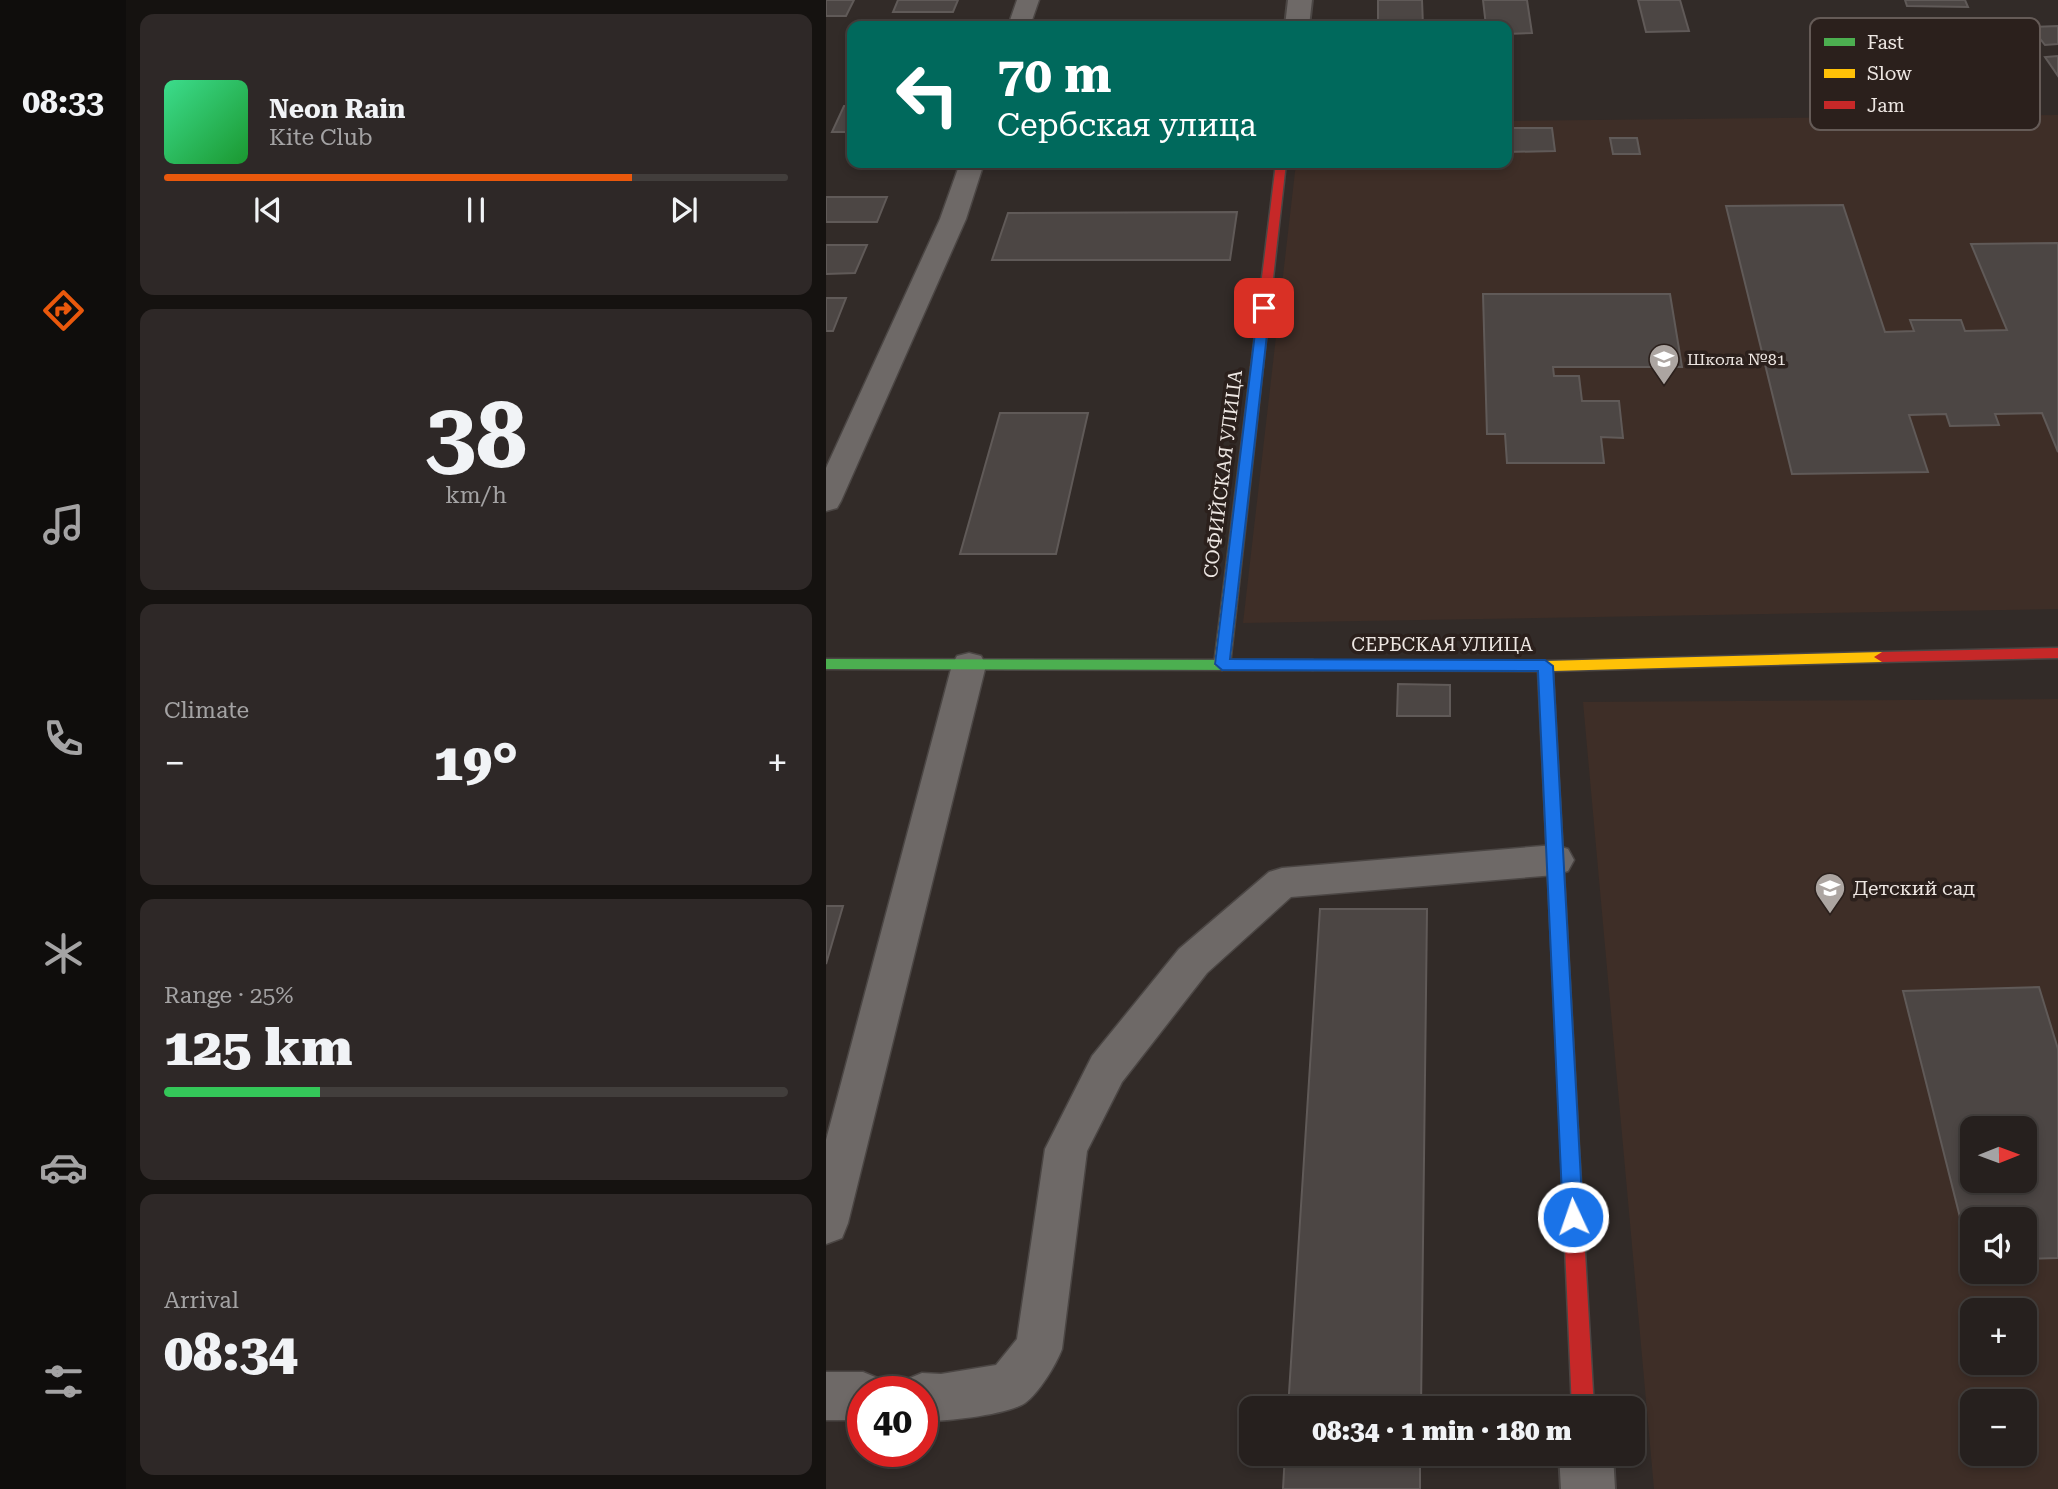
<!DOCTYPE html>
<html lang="en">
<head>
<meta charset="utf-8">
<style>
  body { margin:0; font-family:"Roboto Serif",serif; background:#2e2827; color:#f1f3f6; height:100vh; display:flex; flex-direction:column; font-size:26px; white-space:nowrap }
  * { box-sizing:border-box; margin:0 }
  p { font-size:23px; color:#a4a3a4 }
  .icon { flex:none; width:38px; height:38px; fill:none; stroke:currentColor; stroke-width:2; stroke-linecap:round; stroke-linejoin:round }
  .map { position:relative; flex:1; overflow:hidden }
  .sheet { display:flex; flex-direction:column; gap:14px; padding:14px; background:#151210; width:700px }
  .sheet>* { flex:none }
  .top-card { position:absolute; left:21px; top:21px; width:665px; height:147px; border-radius:14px; box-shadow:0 4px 10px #0003,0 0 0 2px #423e3c; background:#00695c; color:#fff; overflow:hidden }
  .needle { width:46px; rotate:89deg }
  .controls { position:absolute; left:1134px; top:1116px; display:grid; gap:14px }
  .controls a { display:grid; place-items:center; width:77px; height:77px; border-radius:14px; background:#26201e; box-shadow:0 4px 10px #0003,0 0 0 2px #423e3c; font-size:35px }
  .speed { position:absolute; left:21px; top:1376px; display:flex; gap:14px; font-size:35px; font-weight:700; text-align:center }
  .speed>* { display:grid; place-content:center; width:91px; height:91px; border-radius:50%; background:#26201e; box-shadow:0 4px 10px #0003,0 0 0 2px #423e3c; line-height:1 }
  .speed .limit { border:10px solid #d22; background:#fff; color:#111 }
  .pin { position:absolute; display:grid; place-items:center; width:60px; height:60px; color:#fff; margin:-30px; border-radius:14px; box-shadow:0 4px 10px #0006 }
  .me { position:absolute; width:77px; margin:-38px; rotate:357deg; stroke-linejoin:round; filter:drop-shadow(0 0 5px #0008) }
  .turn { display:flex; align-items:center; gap:24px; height:147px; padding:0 35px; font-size:32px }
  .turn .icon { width:91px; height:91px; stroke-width:2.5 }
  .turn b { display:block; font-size:49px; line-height:60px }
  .big { font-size:52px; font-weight:800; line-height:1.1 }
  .sheet .widget { flex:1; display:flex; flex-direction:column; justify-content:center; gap:10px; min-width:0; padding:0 24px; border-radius:14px; background:#2e2827 }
  .sheet .dial { align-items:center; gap:0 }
  .dial b { font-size:91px; line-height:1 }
  .song { display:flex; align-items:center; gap:21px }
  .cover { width:84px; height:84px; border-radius:10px; background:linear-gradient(135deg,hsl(150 70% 55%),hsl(130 70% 35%)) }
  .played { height:7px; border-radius:4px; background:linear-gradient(90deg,#ea580c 75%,#423e3c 75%) }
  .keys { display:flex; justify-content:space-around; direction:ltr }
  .heat { display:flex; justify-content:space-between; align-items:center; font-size:38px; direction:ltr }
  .charge { height:10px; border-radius:5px; background:linear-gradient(90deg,#34c759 25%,#423e3c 0) }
  .trip { position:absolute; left:413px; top:1396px; width:406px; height:70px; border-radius:14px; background:#26201e; box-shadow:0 4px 10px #0003,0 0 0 2px #423e3c; font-weight:800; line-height:70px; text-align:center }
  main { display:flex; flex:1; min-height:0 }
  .tabs { display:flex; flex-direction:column; width:126px; justify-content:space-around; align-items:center; background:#0f0d0c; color:#a4a3a4 }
  .tabs .icon { width:49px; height:49px }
  .tabs .selected { color:#ea580c }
  .tabs b { font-size:32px; color:#f1f3f6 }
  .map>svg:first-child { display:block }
</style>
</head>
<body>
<main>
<nav class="tabs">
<b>08:33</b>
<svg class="icon selected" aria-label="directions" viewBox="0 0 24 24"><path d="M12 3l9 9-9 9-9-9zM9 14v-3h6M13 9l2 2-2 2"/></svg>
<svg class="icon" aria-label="music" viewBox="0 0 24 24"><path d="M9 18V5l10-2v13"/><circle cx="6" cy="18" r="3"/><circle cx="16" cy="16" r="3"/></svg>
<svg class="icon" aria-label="phone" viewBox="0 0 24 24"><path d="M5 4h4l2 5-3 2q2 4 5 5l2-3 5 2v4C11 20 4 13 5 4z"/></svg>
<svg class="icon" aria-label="climate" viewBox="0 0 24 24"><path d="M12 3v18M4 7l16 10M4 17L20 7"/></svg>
<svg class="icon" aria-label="car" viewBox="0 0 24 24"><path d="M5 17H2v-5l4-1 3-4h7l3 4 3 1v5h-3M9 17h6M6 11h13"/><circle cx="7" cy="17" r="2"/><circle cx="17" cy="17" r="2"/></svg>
<svg class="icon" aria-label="filters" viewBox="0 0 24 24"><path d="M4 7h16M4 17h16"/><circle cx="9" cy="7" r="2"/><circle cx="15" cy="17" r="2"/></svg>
</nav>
<section class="sheet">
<div class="widget">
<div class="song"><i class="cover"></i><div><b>Neon Rain</b><p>Kite Club</p></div></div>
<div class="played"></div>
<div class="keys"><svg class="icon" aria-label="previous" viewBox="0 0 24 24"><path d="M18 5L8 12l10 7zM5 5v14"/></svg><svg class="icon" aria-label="pause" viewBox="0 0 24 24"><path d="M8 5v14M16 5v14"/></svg><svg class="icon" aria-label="next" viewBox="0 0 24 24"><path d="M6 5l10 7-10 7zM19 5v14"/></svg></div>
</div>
<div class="widget dial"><b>38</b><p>km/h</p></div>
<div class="widget"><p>Climate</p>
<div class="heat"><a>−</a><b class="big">19°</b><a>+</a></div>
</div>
<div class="widget"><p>Range · 25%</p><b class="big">125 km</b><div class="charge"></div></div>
<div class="widget"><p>Arrival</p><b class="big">08:34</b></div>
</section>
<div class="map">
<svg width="1232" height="1489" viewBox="0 0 1232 1489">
  <rect width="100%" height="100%" fill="#322b28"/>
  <!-- built -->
  <path fill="#3e2e27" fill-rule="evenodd" d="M1232,115v494l-815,14 53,-460h211v-42z
    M1232,699v790h-404l-71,-787zM1146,1129h53v52h-53zM1146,1220h53v52h-53zM1146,1311h53v52h-53zM1146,1402h53v52h-53z"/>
  <!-- building -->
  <path fill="#4c4644" stroke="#605a58" stroke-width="2" fill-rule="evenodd" d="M0,0h28l-8,16h-20z
    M72,0h60l-5,12h-60z
    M552,0h44l1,26h-45z
    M657,0h44l5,33 -25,1v-8h-21z
    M812,0h42l9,31 -43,1z
    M1079,0h60l3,7 -61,-1z
    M1232,26v18l-13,1 -14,-18z
    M1232,56v20l-13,-19z
    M18,106h8v26h-20z
    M681,128h45l3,23 -48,1z
    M784,138h27l3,16h-27z
    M0,197h61l-10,25h-51z
    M1017,205l42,127 29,-1 -4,-11h51l4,11 42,-1 -36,-86 87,-1v209l-16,-39 -47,1 4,11 -49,1 -4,-12 -37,1 19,57 -136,2 -66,-268z
    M411,212l-7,48h-238l16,-47z
    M0,245h41l-12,28 -29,1z
    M657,294h187l12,73h-129l1,9h25l3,25h37l4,37 -22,-1 3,26h-97l-2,-29h-18z
    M0,298h20l-13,33h-7z
    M174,413h88l-32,141h-96z
    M572,684l52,1v31h-53z
    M0,906h17l-17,58z
    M494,909h107l-6,500h-133z
    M1213,987l19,62v209l-33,1v-39h-53l-1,41 -68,-270zM1146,1129h53v52h-53z
    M459,1454h135v35h-137z"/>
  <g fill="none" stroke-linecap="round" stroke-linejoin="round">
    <!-- lane casing -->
    <g stroke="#4b4644" stroke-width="3">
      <path id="lane" d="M191,0h22l-9,26h-22z
        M134,163h24l-18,56 -125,282 -4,7 -11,3v-43l114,-249z
        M143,653l12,3 5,9 -138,558 -6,15 -16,6v-104l126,-475 5,-9z
        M729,845l13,4 6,11 -6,11 -13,4 -264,22 -84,76 -85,109 -35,69 -25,198c-6,16 -23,44 -37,54 -18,12 -81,19 -103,18v-30h-21l4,-11 17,-7 19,1 55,-9 21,-26 28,-190 47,-93 87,-107 90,-77 13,-4z
        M0,1372h37l17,7 5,12h-22v29h-37z"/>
    </g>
    <!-- street casing -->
    <g stroke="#4b4644" stroke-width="4">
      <path id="street" d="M462,0h24l-3,26h-24z
        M733,1454h54l2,35h-54z"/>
    </g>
    <!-- fast casing -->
    <g stroke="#4b4644" stroke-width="3">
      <path id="fast" d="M0,659l487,1 8,5 -8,5 -487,-1z"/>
    </g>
    <!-- slow casing -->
    <g stroke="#4b4644" stroke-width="3">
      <path id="slow" d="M431,363l6,4 -33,298 -8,5 -8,-5 37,-298z
        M1056,652l8,5 -8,5 -329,9 25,459 -2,6 -7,3 -7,-3 -2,-6 -22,-459 -225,-1 -5,-1 -3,-4 3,-4h237z"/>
    </g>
    <!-- jam casing -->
    <g stroke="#4b4644" stroke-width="3">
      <path id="jam" d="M450,163h10l-23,204 -6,4 -6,-4z
        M1232,648v10l-176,4 -8,-5 8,-5z
        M743,1121l7,3 2,6 16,279h-22l-12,-279 2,-6z"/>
    </g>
    <!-- lane -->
    <use href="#lane" fill="#6e6967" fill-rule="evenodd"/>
    <!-- street -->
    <use href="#street" fill="#6e6967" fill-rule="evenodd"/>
    <!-- fast -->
    <use href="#fast" fill="#4caf50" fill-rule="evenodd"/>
    <!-- slow -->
    <use href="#slow" fill="#ffc107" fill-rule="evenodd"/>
    <!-- jam -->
    <use href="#jam" fill="#c62828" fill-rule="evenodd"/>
  </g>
  <!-- route -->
  <path fill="#1a73e8" stroke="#114b97" stroke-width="2" d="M438,304l6,4 -40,351 315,1 8,6 30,551 -3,6 -7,3 -7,-3 -3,-6 -25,-546 -316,-1 -7,-6 43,-356z"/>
  <!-- icons -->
  <defs>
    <g id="school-pin" transform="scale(1.575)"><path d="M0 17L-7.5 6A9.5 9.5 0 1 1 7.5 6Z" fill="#aca5a1" stroke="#2b201c"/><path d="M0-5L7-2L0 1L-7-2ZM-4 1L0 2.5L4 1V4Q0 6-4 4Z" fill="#fff"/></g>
  </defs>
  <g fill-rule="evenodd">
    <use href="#school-pin" x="838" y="359"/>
    <use href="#school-pin" x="1004" y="888"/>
  </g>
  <g text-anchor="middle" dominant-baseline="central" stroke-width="7" stroke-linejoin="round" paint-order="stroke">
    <!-- far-poi labels -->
    <g font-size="16" fill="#ede6e2" stroke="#2b201c" text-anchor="start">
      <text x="861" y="359">Школа №81</text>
    </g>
    <!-- street labels -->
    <g font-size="19" fill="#ede6e2" stroke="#2b201c">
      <text transform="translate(397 474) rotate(-83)">СОФИЙСКАЯ УЛИЦА</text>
      <text x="616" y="644">СЕРБСКАЯ УЛИЦА</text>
    </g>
    <!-- poi labels -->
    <g font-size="19" fill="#ede6e2" stroke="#2b201c" text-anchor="start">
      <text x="1027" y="888">Детский сад</text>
    </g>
  </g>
  <!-- legend -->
  <rect x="984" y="18" width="230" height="112" rx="10" fill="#2b201c" stroke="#655b57" stroke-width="2"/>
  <rect x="998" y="38" width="31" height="8" fill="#4caf50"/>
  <rect x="998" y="69" width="31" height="9" fill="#ffc107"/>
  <rect x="998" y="101" width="31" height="8" fill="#c62828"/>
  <g font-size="19" fill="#ede6e2">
    <text x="1041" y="49">Fast</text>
    <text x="1041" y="80">Slow</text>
    <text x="1041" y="112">Jam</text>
  </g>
</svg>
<div class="controls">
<a><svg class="needle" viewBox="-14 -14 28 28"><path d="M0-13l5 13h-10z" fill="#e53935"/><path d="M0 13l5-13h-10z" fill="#a4a3a4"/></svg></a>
<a><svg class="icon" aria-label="sound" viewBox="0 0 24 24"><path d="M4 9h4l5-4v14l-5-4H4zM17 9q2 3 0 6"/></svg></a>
<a>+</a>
<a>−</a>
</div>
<div class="speed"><div class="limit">40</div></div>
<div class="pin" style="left:438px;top:308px;background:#d93025"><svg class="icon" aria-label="arrive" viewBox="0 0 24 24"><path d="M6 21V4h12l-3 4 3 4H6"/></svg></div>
<svg class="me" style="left:747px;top:1217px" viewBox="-20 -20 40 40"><circle r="17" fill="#1a73e8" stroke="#fff" stroke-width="3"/><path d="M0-11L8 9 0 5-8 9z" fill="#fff"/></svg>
<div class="trip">08:34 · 1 min · 180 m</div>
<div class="top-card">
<div class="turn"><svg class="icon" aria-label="left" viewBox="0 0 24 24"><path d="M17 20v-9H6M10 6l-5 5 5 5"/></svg><div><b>70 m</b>Сербская улица</div></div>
</div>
</div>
</main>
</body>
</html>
